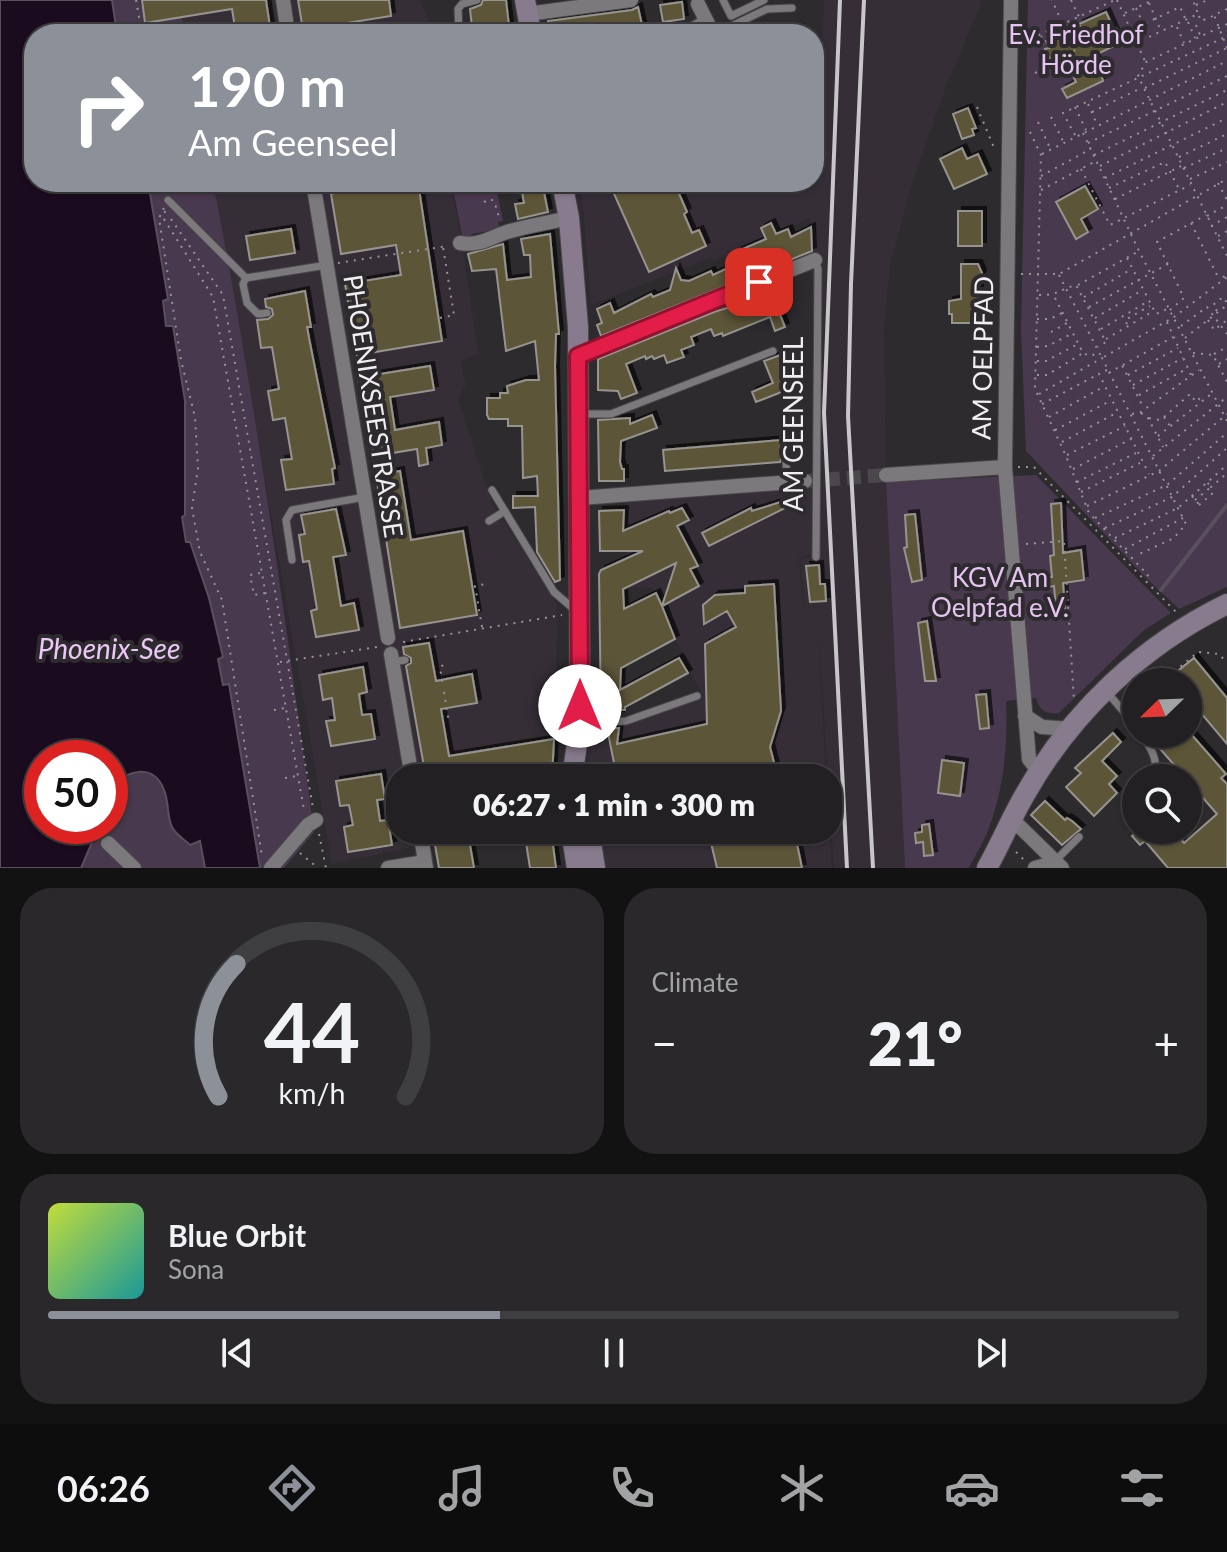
<!DOCTYPE html>
<html lang="en">
<head>
<meta charset="utf-8">
<style>
  body { margin:0; font-family:Lato,sans-serif; background:#2a282a; color:#f1f3f6; height:100vh; display:flex; flex-direction:column; font-size:30px; white-space:nowrap }
  * { box-sizing:border-box; margin:0 }
  p { font-size:26px; color:#a2a3a5 }
  .icon { flex:none; width:44px; height:44px; fill:none; stroke:currentColor; stroke-width:2; stroke-linecap:round; stroke-linejoin:round }
  .map { position:relative; height:868px; overflow:hidden }
  .sheet { display:flex; flex-direction:column; gap:20px; padding:20px; background:#131213; flex:1 }
  .sheet>* { flex:none }
  .banner { position:absolute; left:24px; top:24px; width:800px; height:168px; border-radius:32px; box-shadow:0 2px 6px #0004,0 0 0 2px #3f3e40; background:#8c9099; color:#fff; overflow:hidden }
  .needle { width:52px; rotate:247deg }
  .fabs { position:absolute; left:1122px; top:668px; display:grid; gap:16px }
  .fabs a { display:grid; place-items:center; width:80px; height:80px; border-radius:50%; background:#222022; box-shadow:0 2px 6px #0004,0 0 0 2px #3f3e40; font-size:40px }
  .speed { position:absolute; left:24px; top:740px; display:flex; gap:16px; font-size:40px; font-weight:700; text-align:center }
  .speed>* { display:grid; place-content:center; width:104px; height:104px; border-radius:50%; background:#222022; box-shadow:0 2px 6px #0004,0 0 0 2px #3f3e40; line-height:1 }
  .speed .limit { border:12px solid #d22; background:#fff; color:#111 }
  .pin { position:absolute; display:grid; place-items:center; width:68px; height:68px; color:#fff; margin:-34px; border-radius:16px; box-shadow:0 4px 12px #0006 }
  .me { position:absolute; width:88px; margin:-44px; rotate:0deg; stroke-linejoin:round; filter:drop-shadow(0 0 6px #0008) }
  .turn { display:flex; align-items:center; gap:28px; height:168px; padding:0 32px; font-size:36px }
  .turn .icon { width:104px; height:104px; stroke-width:2.5 }
  .turn b { display:block; font-size:56px; line-height:68px }
  .big { font-size:60px; font-weight:800; line-height:1.1 }
  .sheet .card { flex:1; display:flex; flex-direction:column; justify-content:center; gap:12px; min-width:0; padding:0 28px; border-radius:32px; background:#2a282a }
  .sheet .dial { align-items:center; gap:0 }
  .dial svg { height:208px; overflow:visible; fill:none; stroke:#3f3e40; stroke-width:7; stroke-linecap:round; text-anchor:middle }
  .dial text { fill:#f1f3f6; stroke:none }
  .song { display:flex; align-items:center; gap:24px }
  .cover { width:96px; height:96px; border-radius:12px; background:linear-gradient(135deg,hsl(70 70% 55%),hsl(180 70% 35%)) }
  .played { height:8px; border-radius:4px; background:linear-gradient(90deg,#8c9099 40%,#3f3e40 40%) }
  .keys { display:flex; justify-content:space-around; direction:ltr }
  .heat { display:flex; justify-content:space-between; align-items:center; font-size:44px; direction:ltr }
  .sheet .tiles { flex:1; display:grid; gap:20px; grid-template-columns:1fr 1fr }
  .card:last-child { grid-column:span 2 }
  .trip { position:absolute; left:386px; top:764px; width:456px; height:80px; border-radius:32px; background:#222022; box-shadow:0 2px 6px #0004,0 0 0 2px #3f3e40; font-weight:800; line-height:80px; text-align:center }
  .tabs { display:flex; height:128px; justify-content:space-around; align-items:center; background:#0e0d0e; color:#a2a3a5 }
  .tabs .icon { width:56px; height:56px }
  .tabs .current { color:#8c9099 }
  .tabs b { font-size:36px; color:#f1f3f6 }
  .map>svg:first-child { display:block }
</style>
</head>
<body>
<div class="map">
<svg width="1227" height="868" viewBox="0 0 1227 868">
  <defs>
    <filter id="shadow"><feDropShadow dx="4" dy="-4" stdDeviation="0" flood-color="#0009"/></filter>
  </defs>
  <rect width="100%" height="100%" fill="#2d2b2e"/>
  <!-- built -->
  <path fill="#352e37" d="M140,0h279l17,34h-290z
    M824,0h156v7l-33,77 -36,103 -21,79 -6,60 2,156 19,386h-71l-17,-255 9,165h-239l4,-51 35,-4 76,-27 -50,-108 -25,-1 -1,-90 188,-15v73l-15,2 5,57 -3,-56 15,-2 -5,-338 -96,43 -3,-4 -121,48 -10,-123h233v-106l8,-4z
    M213,182h276l-37,8 11,59 15,105 -18,7 6,24 -8,14 34,104 65,101 -1,112 -4,62h-152v52h91l-159,34z
    M828,808l4,60h-230l-8,-38h234z"/>
  <!-- green -->
  <path fill="#49394e" fill-rule="evenodd" d="M0,0h140l4,23 37,-6 6,14 -23,3h-130v148h179c42,215 72,433 101,650l-30,36h-284zM42,758h68v68h-68z
    M1028,0h199v587l-48,22 -33,-31 -120,-127 -5,-122z
    M495,182l8,39 -5,1 2,7 -29,5v4l-8,2 -10,-51z
    M1036,475l135,138 -27,17 -85,83c-14,1 -19,-2 -23,-15l-30,3c2,42 -2,87 -17,127 -5,14 -14,27 -20,40h-64l-19,-386z"/>
  <!-- water -->
  <path fill="#1a0b1e" stroke="#5a4f5d" stroke-width="2" d="M0,0h112l5,34h-83v148h114l20,117 -5,2 3,25h7l12,75v114l-3,2 4,25h4l19,56 14,59 -5,2 5,26 6,-1 31,184h-55l-5,-27 -10,4c-5,-5 -15,-11 -18,-18 -5,-10 -3,-25 -8,-37 -10,-28 -40,-20 -54,0v-32h-68v68h57l-18,42h-81z"/>
  <g fill="none" stroke-linecap="round" stroke-linejoin="round">
    <!-- stream -->
    <path stroke="#5a4f5d" stroke-width="4" d="M1161,590l66,-85"/>
  </g>
  <!-- building -->
  <path fill="#5d5539" stroke="#96948f" stroke-width="2" fill-rule="evenodd" filter="url(#shadow)" d="M142,0h124l5,34h-35l-4,-25 -87,14z
    M298,0h91l2,16 -88,14z
    M483,0h23l3,26 -10,-2 -27,3 -2,-18 11,-4z
    M682,2l2,17 -21,3 -3,-17z
    M638,7l6,27h-10v-2l-84,2 -2,-13 84,-11z
    M1106,12l14,31 -25,12 8,26 -36,17 -5,-9 14,-7 -12,-27 -13,7 -6,-13 4,-1 -3,-7 35,-13 -2,-4z
    M968,108l8,20 -4,1 2,6 -12,4 -9,-25z
    M962,148l5,11 11,-5 9,20 -33,15 -14,-30z
    M338,182h37l1,4 42,-4 24,159 -85,14 -12,-71 56,-9 -5,-30 -55,9 -10,-60 9,-2z
    M520,182h22l6,30 -30,7 -3,-15 9,-1z
    M622,182h52l13,30 -3,2 8,19 7,-3 7,16 -57,26 -38,-85z
    M1085,186l13,23 -17,10 7,13 -12,7 -20,-37z
    M958,211h24v35h-24z
    M771,223l5,11 12,-5 3,8 20,-10 1,24 -211,85 -4,-11 5,-2 -5,-14 13,-6 4,10 37,-19 2,3 17,-7 6,-22 5,12 8,1 22,-10 2,4 30,-14 -5,-10 28,-12 -5,-11z
    M291,229l4,24 -45,7 -4,-24z
    M550,234l9,100h-3l-1,32 5,214 -5,2 -18,-30 -2,-45 -22,1v-12h25l-1,-20 -14,2 -1,-52h-14v-7h-19l-2,-4v-17h13v-5h8l-1,-7 19,-6h13l-4,-39 -29,10 -10,-82 -24,2 -4,-17 35,-10 4,36 24,-3 -1,-22h-6l-3,-16z
    M961,264h17l4,9 -3,14v36h-27v-9h-3v-13l12,-2z
    M770,290l15,37 -10,4 -5,-14 -47,19 -1,-3 -8,3 -3,-7 -20,8 3,8 -13,5 3,7 -17,6 -3,-8 -10,4 -2,-3 -6,3 -1,-3 -19,8 11,29 -16,6 -3,-8 -20,-1v-31l116,-47 33,-10 -1,-2z
    M305,291l6,36h-4l3,16 25,125 -3,1 2,15 -48,6 -5,-30 11,-1 -7,-41 -12,2 -5,-29 11,-2 -7,-42 -11,1 -4,-28 11,-1 5,-4 -1,-6 -6,-2 -1,-8z
    M783,354l9,22 6,-3 -1,13 -41,16 -4,-10 21,-9 -9,-22z
    M430,366l4,24 -44,7 5,33 44,-8 3,23 -16,3 2,16 -9,2 -2,-17 -43,7 -13,-79z
    M652,415l5,13 -36,13 -1,21 2,7h2v12h-25l-1,-61 32,-2v6z
    M793,439l-2,18 -8,-2 -3,7 -115,9 -2,-21z
    M400,471l11,69 52,-9 14,84 -77,13 -24,-153z
    M788,497h9l-1,11 -9,-1 -78,39 -7,-13 49,-25 1,3 35,-11z
    M1061,503l2,50 18,-3 3,30 -21,3 2,25 -9,1 -2,-23 -5,1 -1,-10h4l-2,-21 4,-1 -3,-51z
    M682,508l7,12 -12,6 21,40 -8,3 9,17 -37,20 13,33 -54,29 -1,22 59,-32 9,15 -63,34v3h-5v5l-19,-1 -2,-140 2,-4 42,-19h-43l-1,-40 25,-1 -1,21 46,-20 1,2zM676,563l-14,43 -6,-13 -32,16 -1,-20z
    M336,509l10,46 -13,2 8,49 13,-3 5,27 -43,7 -5,-26 6,-2 -8,-48 -6,1 -4,-27 6,-1 -4,-19z
    M915,514l7,66 -10,2 -8,-34 3,-1 -2,-32z
    M819,565l1,19h5l1,17 -16,1 -4,-36z
    M774,584l7,127 -11,36 8,31h-161l-8,-40v-10h10l-2,16 90,-20 -2,-80 31,-17 -9,-16 -23,13 -1,-19 12,-10 30,-2v-7z
    M927,621l9,60h-11l-7,-58z
    M429,643l7,38 36,-7 5,29 -36,6 8,47 105,-17 -2,39h-126l-20,-112 5,-3v-5l-7,-4 -1,-7z
    M1194,658l33,40v46l-31,-37 -8,6v-31h-24z
    M363,667l4,25 -8,2 3,21 9,-1 4,25 -44,7 -5,-25 9,-1 -3,-22 -9,2 -4,-25z
    M986,694l3,34 -9,1 -4,-34z
    M1113,733l8,9 -19,19 15,15 -8,8 8,9 -23,23 -28,-29 15,-14 -6,-5z
    M1164,734h27l35,40 -5,4 6,6v84h-59l-23,-27 -5,4 -8,-9 7,-6h34l11,13 33,-29 -62,-71z
    M942,760l22,3 -4,33 -22,-3z
    M381,774l4,25 -8,1 3,21 8,-1 4,25 -44,7 -4,-25 9,-2 -4,-20 -9,1 -4,-25z
    M1045,801l20,19 2,-2 5,3 9,8 -19,16 -31,-30z
    M929,824l4,31 -9,1 -1,-14 -7,1 -1,-10 7,-1v-7z
    M524,830h27l5,38h-26z
    M708,830h70l2,8 15,-4 7,34h-85z
    M469,839l5,29h-35l-4,-23z"/>
  <g fill="none" stroke-linecap="round" stroke-linejoin="round">
    <!-- street-tunnel -->
    <path stroke="#4a484b" stroke-width="14" stroke-dasharray="14 7" stroke-linecap="butt" d="M805,481l81,-6"/>
    <!-- lane casing -->
    <g stroke="#4a484b" stroke-width="9">
      <path id="lane" d="M723,0l8,16 33,-16
        M459,34l-1,-25 4,-5 15,-4
        M468,34l32,-4 8,4
        M715,34l52,-25 25,-1
        M563,187l18,-5
        M168,200l78,78 81,-13
        M815,260l3,9 -2,288
        M246,278l-3,6 4,19 11,11 9,-1
        M581,414h30l162,-63
        M786,461l1,22
        M492,490l62,102 21,18
        M489,521l16,-10
        M292,560l-6,-40 6,-10 73,-13
        M392,662l13,-2
        M1106,691l30,35
        M582,723l44,-2 71,-25
        M1141,734c10,14 18,26 13,43
        M1055,861l24,-24"/>
    </g>
    <!-- street casing -->
    <g stroke="#4a484b" stroke-width="16">
      <path id="street" d="M283,0l5,34
        M1011,0l-6,467 24,292 10,13
        M698,4l15,30
        M527,14l104,-14
        M683,34l24,-12
        M313,182l75,456
        M460,243c18,3 28,-4 44,-10 20,-7 44,-10 65,-15
        M578,356l237,-96
        M886,475l119,-8
        M580,498l225,-17
        M391,654l21,124
        M1025,716l17,11 29,2
        M1012,819l50,49
        M420,830l6,38
        M108,843l26,25
        M271,868l37,-43 8,-5
        M388,868l37,-6
        M1035,868l11,-3 14,1"/>
    </g>
    <!-- secondary casing -->
    <g stroke="#4a484b" stroke-width="22">
      <path id="secondary" d="M525,0l6,34
        M562,182l7,36 9,109 2,396 -8,55
        M571,830l6,38
        M589,830l6,38
        M987,868c14,-25 25,-52 40,-77 46,-80 116,-146 200,-187"/>
    </g>
    <!-- path -->
    <path stroke="#969497" stroke-width="2" stroke-dasharray="2 6" stroke-linecap="butt" d="M136,0l6,34
      M1071,0l8,17
      M1117,0l28,61
      M1149,3l12,28
      M1196,5l12,-5
      M1136,8l13,29 49,-23 -5,-14
      M1227,9l-13,6 13,33
      M1125,13l28,-13
      M1199,16l2,5 12,-5
      M1188,22l7,16
      M1227,24l-81,38 -8,14 89,180
      M1196,25l4,10
      M1177,27l7,16
      M1131,30l49,-23 5,11
      M223,32l11,-12
      M212,34l11,-2v2
      M1041,36l3,6 -2,4 8,19
      M1024,42l91,-42
      M1035,73l41,-19 -24,-54
      M1145,88l82,-40
      M1088,104l9,20
      M977,107l18,43
      M1075,107l11,23
      M1092,112l49,-24
      M1051,117l12,24
      M1038,122l12,26
      M1030,132l11,23 -6,234 31,67 23,57 59,62 -4,5
      M1083,133l56,118 88,170
      M1075,135l-12,-22 160,-75
      M1088,143l139,-67
      M1042,154l185,-93
      M1094,155l133,-65
      M1179,157l48,-23
      M1100,166l127,-64
      M1184,168l43,-20
      M1081,169l29,56 80,-40
      M1041,176l50,-27
      M1105,178l122,-60
      M1190,179l37,-17
      M1218,183l9,17
      M1109,188l56,-26 14,27
      M1041,190l55,-29
      M1115,199l66,-33
      M484,202l6,-3 4,2 6,19
      M164,208l-5,10 22,142 14,57 3,51 -6,40 8,44 22,48 40,256
      M165,211l-1,8 49,78 91,513
      M1207,216l20,-11
      M171,219l52,76 90,513
      M1191,223l26,52 8,2
      M1211,226l16,-9
      M1218,236l9,-5
      M1127,258l29,56 11,-5
      M338,263l109,-17
      M1021,274h38l168,-95
      M1059,275l43,83 72,-41 53,-40
      M1078,285l61,-34
      M1039,295c17,1 22,-6 37,-10l30,57 -8,5
      M1084,297l46,-27
      M1089,307l79,-43
      M1170,310l14,-12 -27,-56 49,-27
      M1217,311l-4,-6 10,-8 4,6
      M440,318l14,-3 -11,-68
      M1095,318l46,-27
      M1037,319h13l12,-6
      M1208,320l6,10 13,-10
      M1167,322l24,53
      M1127,324l-2,-4 25,-14
      M1181,326l26,-19 20,27
      M1101,329l46,-27
      M1051,332l16,-9
      M1185,338l42,-33
      M1106,339l46,-27
      M1037,347l11,-1 23,-12
      M1193,353l20,2 14,27
      M1085,354l6,2 6,-3
      M1214,354l13,-7
      M1037,361h9l32,-17
      M1219,364l8,-5
      M1123,365l50,-28
      M1107,370l-8,4 50,100
      M1109,373l13,-8 21,42
      M1037,375h10l36,-22 -29,-57
      M1128,375l50,-27
      M1133,385l50,-27
      M1039,394l63,-36 84,166 -12,14 -39,18
      M1139,395l49,-27
      M1042,404l55,-29
      M1141,413l7,5 15,29
      M1132,414l9,-2 58,-42
      M1049,417l54,-30
      M1164,417l25,-22 4,5 3,-4 5,5
      M1149,418l10,2 5,-3 6,9
      M1055,430l55,-29
      M1158,436l52,-41
      M1062,442l54,-29
      M1067,455l58,-29
      M1153,456l74,-59
      M1018,467h16l144,147
      M1073,469l58,-30
      M1077,482l59,-29
      M1081,492l59,-29
      M1192,496l9,11
      M1195,500l16,-13 -4,-5
      M1199,505l14,-12 -2,-6 14,-12 -2,-3
      M1087,506l72,-35 68,-57
      M1095,518l72,-33 60,-52
      M1105,528l67,-31 55,-49
      M1115,538l63,-30 49,-43
      M1026,544l38,-3 10,160
      M1125,549l58,-31
      M260,573l-10,2 4,20 11,-2
      M482,627l-7,-41 11,-2
      M403,642l159,-27
      M280,662l97,-15
      M443,665l-3,3 3,18
      M1162,682l36,-30 21,2 8,9
      M444,692l5,31
      M274,710l11,-2
      M285,778l12,-2
      M641,830v1
      M319,834l7,34
      M1016,852l9,9
      M300,853l18,15"/>
    <!-- lane -->
    <use href="#lane" stroke="#7c797d" stroke-width="7"/>
    <!-- street -->
    <use href="#street" stroke="#7c797d" stroke-width="14"/>
    <!-- secondary -->
    <use href="#secondary" stroke="#897b8e" stroke-width="20"/>
    <!-- rail -->
    <path stroke="#c8c6c9" stroke-width="4" d="M840,0l-16,413 23,455
      M864,0l-13,284 -3,132 25,452"/>
  </g>
  <g fill="none" stroke-linecap="round" stroke-linejoin="round">
    <!-- route casing -->
    <g stroke="#92132f" stroke-width="20">
      <path id="route" d="M580,706l-2,-350 181,-74"/>
    </g>
    <!-- route -->
    <use href="#route" stroke="#e11d48" stroke-width="14"/>
  </g>
  <g text-anchor="middle" dominant-baseline="central" stroke-width="8" stroke-linejoin="round" paint-order="stroke">
    <!-- park labels -->
    <g font-size="26" fill="#e6c3f2" stroke="#2d2b2e">
      <text x="1076" y="34">Ev. Friedhof<tspan x="1076" dy="30">Hörde</tspan></text>
      <text x="1000" y="577">KGV Am<tspan x="1000" dy="30">Oelpfad e.V.</tspan></text>
    </g>
    <!-- street labels -->
    <g font-size="26" fill="#f0eef1" stroke="#2d2b2e">
      <text transform="translate(982 358) rotate(-89)">AM OELPFAD</text>
      <text transform="translate(374 406) rotate(81)">PHOENIXSEESTRASSE</text>
      <text transform="translate(793 424) rotate(-90)">AM GEENSEEL</text>
    </g>
    <!-- water labels -->
    <g font-size="28" font-style="italic" fill="#ebc8f7" stroke="#2d2b2e">
      <text x="109" y="648">Phoenix-See</text>
    </g>
  </g>
</svg>
<div class="fabs">
<a><svg class="needle" viewBox="-14 -14 28 28"><path d="M0-13l5 13h-10z" fill="#e53935"/><path d="M0 13l5-13h-10z" fill="#a2a3a5"/></svg></a>
<a><svg class="icon" aria-label="search" viewBox="0 0 24 24"><circle cx="10" cy="10" r="6"/><path d="M15 15l6 6"/></svg></a>
</div>
<div class="speed"><div class="limit">50</div></div>
<div class="pin" style="left:759px;top:282px;background:#d93025"><svg class="icon" aria-label="arrive" viewBox="0 0 24 24"><path d="M6 21V4h12l-3 4 3 4H6"/></svg></div>
<svg class="me" style="left:580px;top:706px" viewBox="-20 -20 40 40"><circle r="19" fill="#fff"/><path d="M0-13L10 11 0 6-10 11z" fill="#e11d48"/></svg>
<div class="trip">06:27 · 1 min · 300 m</div>
<div class="banner">
<div class="turn"><svg class="icon" aria-label="right" viewBox="0 0 24 24"><path d="M7 20v-9h11M14 6l5 5-5 5"/></svg><div><b>190 m</b>Am Geenseel</div></div>
</div>
</div>
<section class="sheet">
<div class="tiles">
<div class="card dial"><svg viewBox="0 0 100 80">
<path d="M14 69A42 42 0 1 1 86 69"/>
<path d="M14 69A42 42 0 0 1 21 18" stroke="#8c9099"/>
<text x="50" y="56" font-size="32" font-weight="700">44</text>
<text x="50" y="72" font-size="11">km/h</text>
</svg></div>
<div class="card"><p>Climate</p>
<div class="heat"><a>−</a><b class="big">21°</b><a>+</a></div>
</div>
<div class="card">
<div class="song"><i class="cover"></i><div><b>Blue Orbit</b><p>Sona</p></div></div>
<div class="played"></div>
<div class="keys"><svg class="icon" aria-label="previous" viewBox="0 0 24 24"><path d="M18 5L8 12l10 7zM5 5v14"/></svg><svg class="icon" aria-label="pause" viewBox="0 0 24 24"><path d="M8 5v14M16 5v14"/></svg><svg class="icon" aria-label="next" viewBox="0 0 24 24"><path d="M6 5l10 7-10 7zM19 5v14"/></svg></div>
</div>
</div>
</section>
<nav class="tabs">
<b>06:26</b>
<svg class="icon current" aria-label="directions" viewBox="0 0 24 24"><path d="M12 3l9 9-9 9-9-9zM9 14v-3h6M13 9l2 2-2 2"/></svg>
<svg class="icon" aria-label="music" viewBox="0 0 24 24"><path d="M9 18V5l10-2v13"/><circle cx="6" cy="18" r="3"/><circle cx="16" cy="16" r="3"/></svg>
<svg class="icon" aria-label="phone" viewBox="0 0 24 24"><path d="M5 4h4l2 5-3 2q2 4 5 5l2-3 5 2v4C11 20 4 13 5 4z"/></svg>
<svg class="icon" aria-label="climate" viewBox="0 0 24 24"><path d="M12 3v18M4 7l16 10M4 17L20 7"/></svg>
<svg class="icon" aria-label="car" viewBox="0 0 24 24"><path d="M5 17H2v-5l4-1 3-4h7l3 4 3 1v5h-3M9 17h6M6 11h13"/><circle cx="7" cy="17" r="2"/><circle cx="17" cy="17" r="2"/></svg>
<svg class="icon" aria-label="filters" viewBox="0 0 24 24"><path d="M4 7h16M4 17h16"/><circle cx="9" cy="7" r="2"/><circle cx="15" cy="17" r="2"/></svg>
</nav>
</body>
</html>
